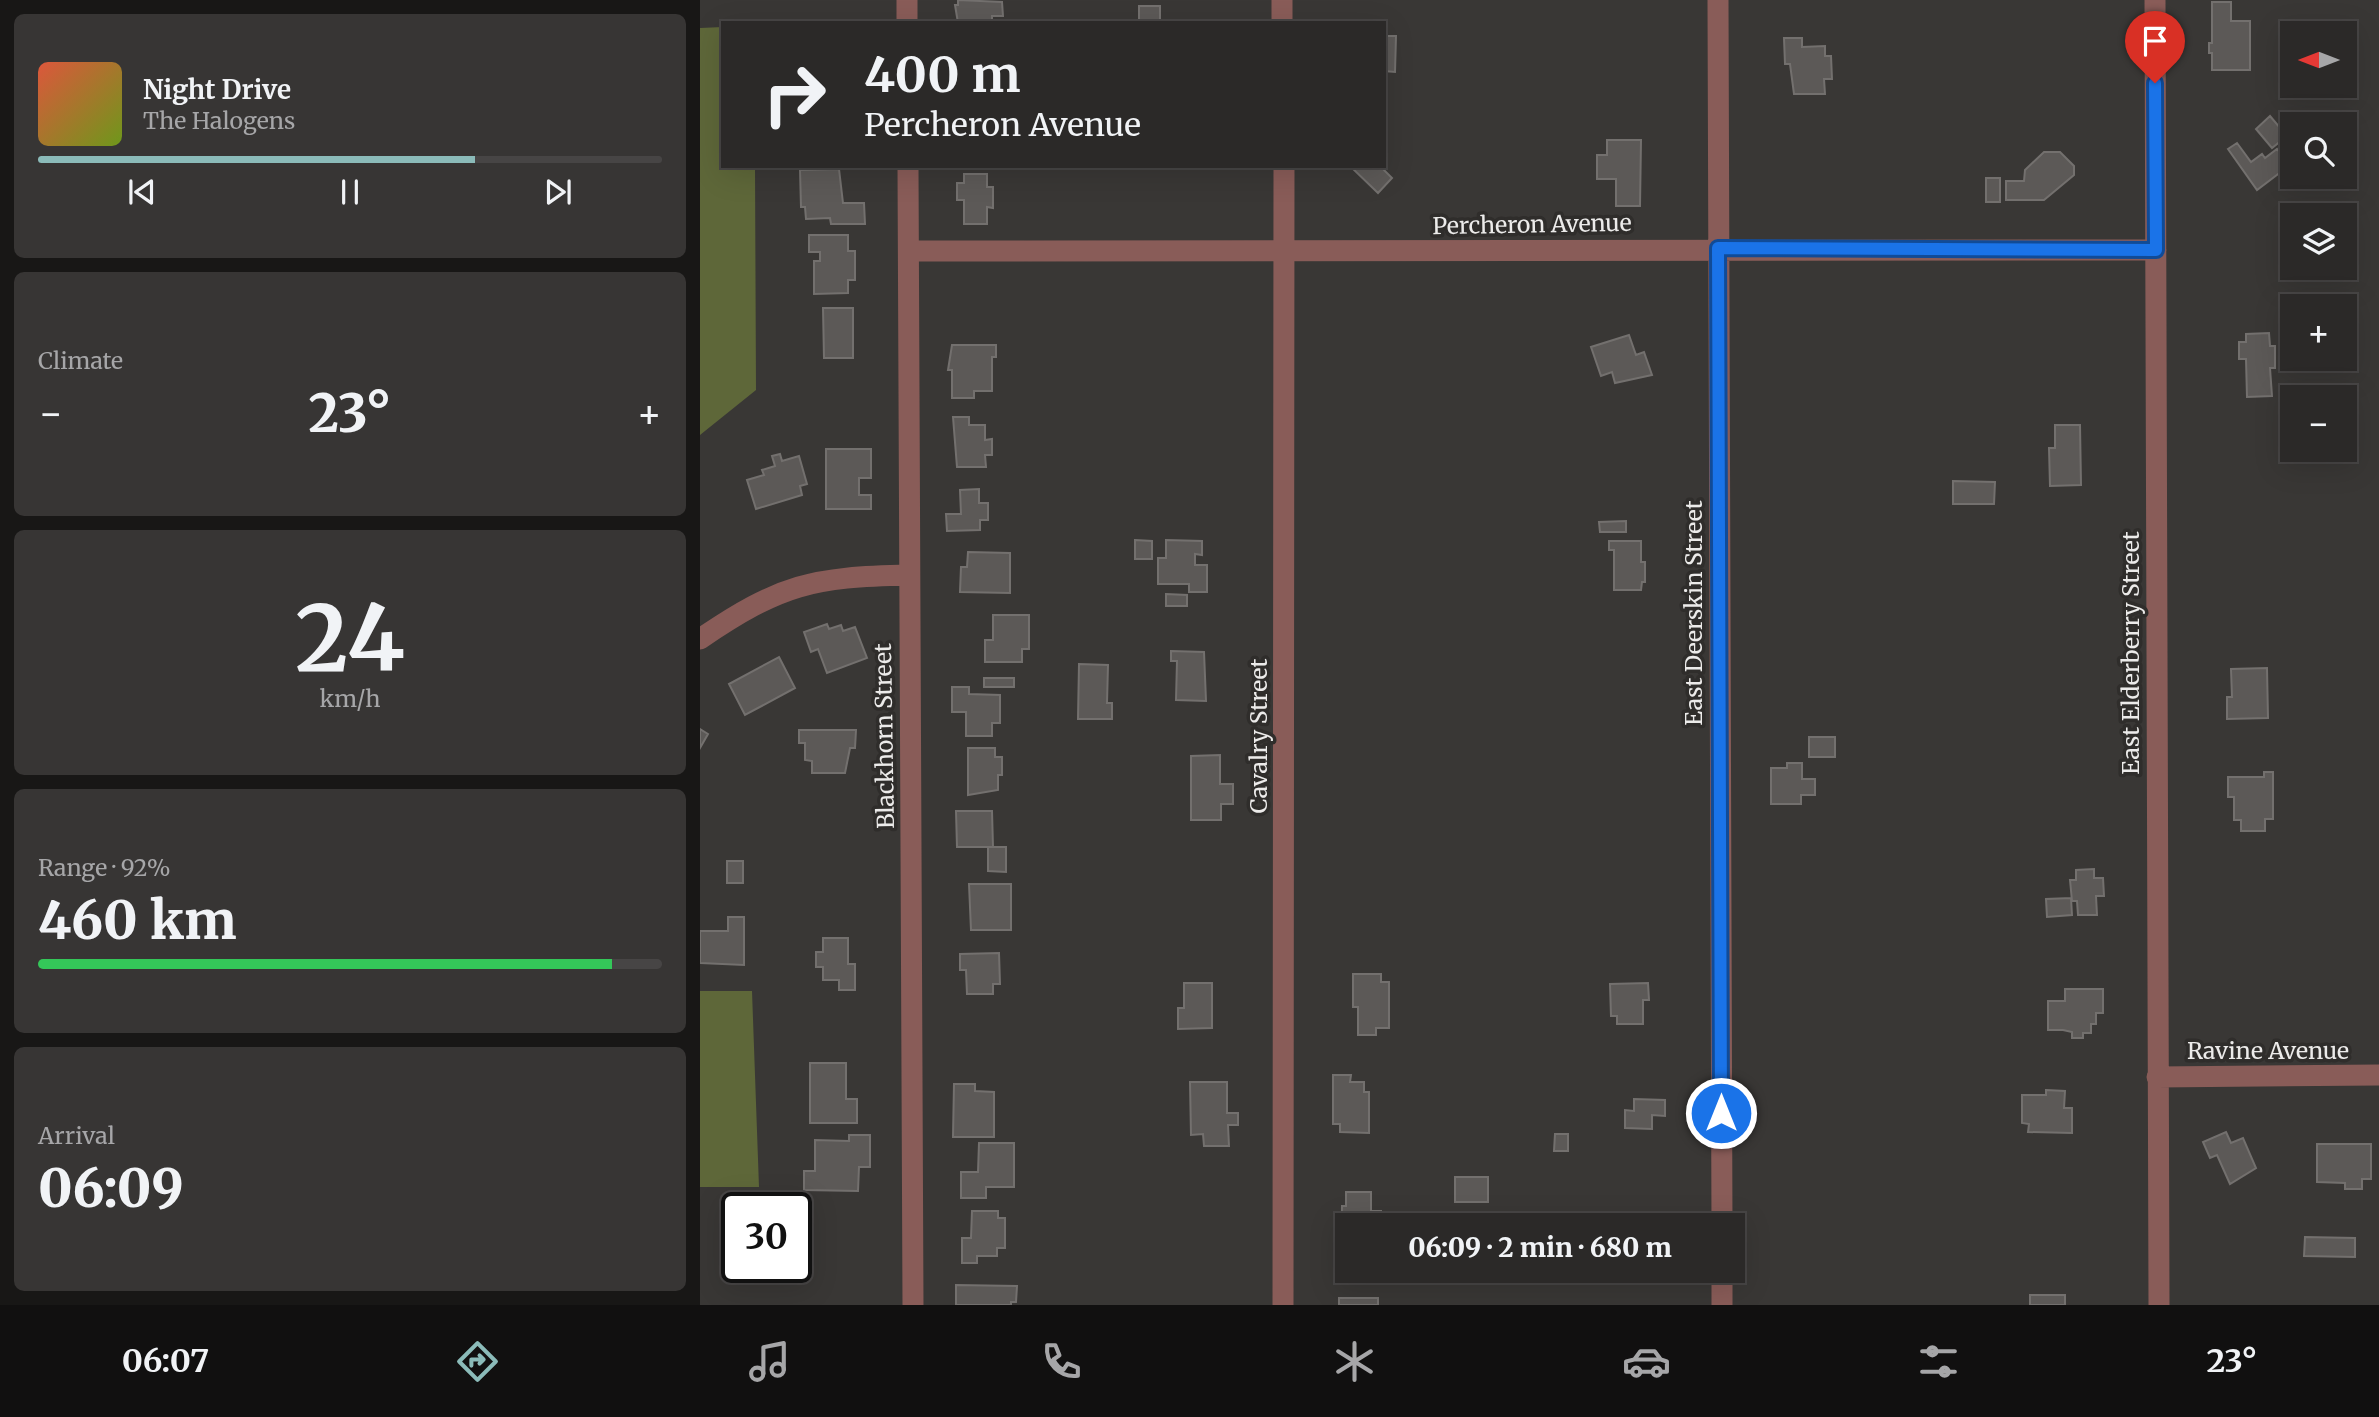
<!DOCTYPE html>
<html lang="en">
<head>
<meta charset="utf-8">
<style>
  body { margin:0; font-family:Merriweather,serif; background:#373534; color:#f1f3f6; height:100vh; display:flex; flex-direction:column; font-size:26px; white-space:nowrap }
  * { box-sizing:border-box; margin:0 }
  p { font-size:23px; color:#a6a6a8 }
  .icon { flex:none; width:38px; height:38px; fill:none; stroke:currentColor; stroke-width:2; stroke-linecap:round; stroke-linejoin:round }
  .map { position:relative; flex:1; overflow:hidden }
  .drawer { display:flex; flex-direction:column; gap:14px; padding:14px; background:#181716; width:700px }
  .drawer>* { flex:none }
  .top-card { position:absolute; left:21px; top:21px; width:665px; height:147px; border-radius:0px; box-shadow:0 7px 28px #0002,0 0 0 2px #474545; background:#2b2928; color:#f1f3f6; overflow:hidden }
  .needle { width:46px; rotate:270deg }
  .buttons { position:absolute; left:1580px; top:21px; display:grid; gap:14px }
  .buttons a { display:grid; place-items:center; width:77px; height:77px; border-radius:0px; background:#2b2928; box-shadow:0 7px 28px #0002,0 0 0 2px #474545; font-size:35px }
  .speed { position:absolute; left:21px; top:1192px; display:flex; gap:14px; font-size:35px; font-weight:700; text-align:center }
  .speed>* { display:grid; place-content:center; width:91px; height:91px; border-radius:50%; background:#2b2928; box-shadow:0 7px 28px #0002,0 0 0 2px #474545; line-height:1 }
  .speed .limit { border:4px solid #111; border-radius:10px; background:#fff; color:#111 }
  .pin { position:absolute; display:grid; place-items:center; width:60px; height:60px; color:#fff; margin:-72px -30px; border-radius:50% 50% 50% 0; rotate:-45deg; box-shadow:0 0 7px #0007 }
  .pin .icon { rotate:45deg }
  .me { position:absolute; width:77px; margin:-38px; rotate:0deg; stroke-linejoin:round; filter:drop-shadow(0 0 5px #0008) }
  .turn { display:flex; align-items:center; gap:24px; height:147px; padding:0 28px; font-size:32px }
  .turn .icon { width:91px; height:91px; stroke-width:2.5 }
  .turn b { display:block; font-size:49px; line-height:60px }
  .big { font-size:52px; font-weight:800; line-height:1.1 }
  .drawer .widget { flex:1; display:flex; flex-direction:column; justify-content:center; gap:10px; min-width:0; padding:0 24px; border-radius:10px; background:#373534 }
  .drawer .dial { align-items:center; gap:0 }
  .dial b { font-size:91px; line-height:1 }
  .song { display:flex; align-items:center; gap:21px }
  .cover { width:84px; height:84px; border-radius:10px; background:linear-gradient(135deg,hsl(10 70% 55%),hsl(80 70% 35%)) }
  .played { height:7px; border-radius:4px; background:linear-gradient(90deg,#8bbbb9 70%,#474545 70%) }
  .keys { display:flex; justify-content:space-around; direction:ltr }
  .heat { display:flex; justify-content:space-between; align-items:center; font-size:38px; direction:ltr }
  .charge { height:10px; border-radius:5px; background:linear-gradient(90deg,#34c759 92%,#474545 0) }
  .trip { position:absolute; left:635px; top:1213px; width:410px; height:70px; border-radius:0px; background:#2b2928; box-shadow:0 7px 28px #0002,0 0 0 2px #474545; font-weight:800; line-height:70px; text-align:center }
  .dock { display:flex; height:112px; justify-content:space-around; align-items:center; background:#111010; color:#a6a6a8 }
  .dock .icon { width:49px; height:49px }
  .dock .active { color:#8bbbb9 }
  .dock b { font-size:32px; color:#f1f3f6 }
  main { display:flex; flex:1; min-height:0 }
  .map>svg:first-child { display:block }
</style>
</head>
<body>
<main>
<section class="drawer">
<div class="widget">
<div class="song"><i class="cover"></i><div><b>Night Drive</b><p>The Halogens</p></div></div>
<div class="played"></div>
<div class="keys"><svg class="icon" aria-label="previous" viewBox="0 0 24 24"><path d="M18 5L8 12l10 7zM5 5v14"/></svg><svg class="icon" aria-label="pause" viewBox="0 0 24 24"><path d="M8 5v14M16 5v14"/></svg><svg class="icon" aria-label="next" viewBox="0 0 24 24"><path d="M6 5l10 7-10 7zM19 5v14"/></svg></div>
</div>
<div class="widget"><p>Climate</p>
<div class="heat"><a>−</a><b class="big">23°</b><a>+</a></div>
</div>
<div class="widget dial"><b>24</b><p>km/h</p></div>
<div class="widget"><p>Range · 92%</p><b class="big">460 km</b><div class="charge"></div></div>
<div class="widget"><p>Arrival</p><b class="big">06:09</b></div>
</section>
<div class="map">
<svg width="1679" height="1305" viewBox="0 0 1679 1305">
  <rect width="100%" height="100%" fill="#393735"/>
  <!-- green -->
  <path fill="#5e6739" d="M23,27v139h32l1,224 -56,45v-407z
    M0,991h52l7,196h-59z"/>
  <!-- building -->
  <path fill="#5c5957" stroke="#73706e" stroke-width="2" d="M258,0l44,2 1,14h-11v7h-34l-3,-18h3z
    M1512,2h19v19h19v49h-38v-17h-3v-10h3z
    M439,6h21v17h-21z
    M684,36h12l-1,36 -11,-1z
    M1084,38h18v9l23,-1v10h6l1,23h-8l1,15h-31l-4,-30h-5z
    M1570,116l17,20 -15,12 -16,-19z
    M907,140h34l-1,66h-24v-27h-19v-24h10z
    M1537,143l14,19 11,-8 3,4 12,-9 13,16 -33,25 -29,-41z
    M1344,152h16l14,14v9l-30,25h-38v-19h18l1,-11z
    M650,166h30l12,12 -14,15z
    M139,169l4,34h21l1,21h-34l-1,-6 -24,1 -1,-12h-4l-1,-37z
    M264,174h23v13h6v21l-6,-1v17h-23v-24h-7v-17h7z
    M1286,178h14v24h-14z
    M109,235h39v16h7v29h-7v13l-34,1v-33h6v-9h-11z
    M123,308h30v50h-29z
    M1569,333l1,13h5v22h-5l2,28 -25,1 -1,-38h-7v-17h7v-8z
    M929,335l7,20 8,-3 8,23 -37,8 -3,-11 -11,4 -10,-29z
    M252,345h44v12h-4v34h-18v7h-22v-28h-4z
    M253,417h16v8h16v15l7,-1v16h-7l1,12h-29z
    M1355,425h25l1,60 -31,1 -1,-38h6z
    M126,449h45v29h-12v17h12v14h-45z
    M80,454l2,7 17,-5 8,28 -7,2 2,9 -46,14 -9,-29 17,-5 -2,-5 13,-4 -3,-10z
    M1253,481l42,1 -1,22h-41z
    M279,489v14h9v17h-8v10l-33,1 -1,-17h15l-1,-24z
    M926,521v11h-26l-1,-10z
    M435,540l17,1v18h-17z
    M466,540l36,1v14l-7,-1v11h12v27h-18v-8h-31v-26h8z
    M909,541h32v21h4v20h-3l-1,8h-27v-40h-5z
    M268,552l42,1v40l-50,-1 1,-25h6z
    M466,594l21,1v11h-21z
    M293,615h36v34h-7v13h-37v-22h8z
    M127,624l2,5 12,-4 2,6 12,-4 12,31 -40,15 -9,-24 -7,3 -7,-20z
    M471,651l33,1 2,49 -30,-1 1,-39h-6z
    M79,657l16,31 -50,27 -16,-31z
    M379,664l29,1 -1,38h5v16h-34z
    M1567,668l1,50 -41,1v-22h5l-1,-28z
    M284,678h30v9h-30z
    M252,687h17v7l31,1v28h-8v13h-26v-24h-14z
    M0,729l8,5 -8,14z
    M99,730h57l-1,18h-5l-5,25h-33v-12l-7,-1v-17h-6z
    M1109,737h26v20h-26z
    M268,748h27v9h7v18h-4v15l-30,5z
    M520,755v29h13v20h-12v16h-30v-64z
    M1087,763h15v16h13v16h-14v9h-30v-36h16z
    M1564,772h9v47h-8v12h-24v-11h-7v-23h-6v-20h36z
    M256,811h36l1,36h-36z
    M288,847h18v25l-18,-1z
    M27,861h16v22h-16z
    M1394,869v9h9l1,18h-8l1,19h-19l-1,-14h-5l-2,-21h6v-10z
    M269,884h42v46h-40z
    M1371,898l1,17 -25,2 -1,-18z
    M28,917h16v48l-44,-2v-32h28z
    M123,938h25v26h7v26h-16v-10h-16v-13h-7v-15h7z
    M299,953l1,31h-7v10h-26l-1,-24h-6v-16z
    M653,974h28v8h8v46h-13v7h-18v-28h-5z
    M484,983h28v45l-34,1v-21h6z
    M948,983l1,17h-6v24h-26v-8h-6l-1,-32z
    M1365,989h38v24h-7v11h-5v9h-8v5h-11v-6l-9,-2h-15v-29h17z
    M110,1063h36v36h11v24h-47z
    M633,1075h18l-1,7h14v10h5v41l-29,-1v-8h-7z
    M490,1082h37v31h11v12h-10l1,21h-25l-1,-12 -12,1z
    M254,1084h21v7l19,1v45h-41z
    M1346,1090l19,1 -1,17h8v25l-44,-1 1,-8 -7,-1v-28h24z
    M934,1099l31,1v16l-13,-1v14l-27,-1v-18l9,1z
    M1526,1132l5,11 12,-5 13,30 -26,16 -13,-29 -7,3 -7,-16z
    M855,1134h13v17h-14z
    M149,1135h21v32h-11l-1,24 -54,-1v-19h11v-31l34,1z
    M279,1143h35v44h-28v11h-25v-26h17z
    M1617,1144h54v35h-9v10h-17v-6l-28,-1z
    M755,1177h33v25h-33z
    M646,1192h25v19h10v14h-33v29h-7l1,-48h4z
    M272,1211h26v7h7v30h-8v8h-20v7h-15v-25h9z
    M790,1217v8h-32v-7z
    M1605,1237l50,1v19l-51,-1z
    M765,1270h18v3h-18z
    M256,1285l61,1 -1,16h-5v3h-55z
    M1330,1295h35v10h-35z
    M639,1298h39v7h-39z"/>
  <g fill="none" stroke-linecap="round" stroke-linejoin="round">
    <!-- minor -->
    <path stroke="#895c58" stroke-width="21" d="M582,0v23
      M1018,0l4,1225
      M1455,0l4,1305
      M207,23v-23
      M208,166l5,1139
      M209,251l1247,-1
      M0,639c81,-55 112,-62 209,-64
      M1457,1077l222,-2
      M1022,1270v35
      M583,1305l1,-1139"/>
  </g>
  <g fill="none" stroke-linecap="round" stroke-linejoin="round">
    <!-- route casing -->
    <g stroke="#114b97" stroke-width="18">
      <path id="route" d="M1021,1113l-3,-865 438,2 -1,-167"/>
    </g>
    <!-- route -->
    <use href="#route" stroke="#1a73e8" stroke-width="12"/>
  </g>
  <g text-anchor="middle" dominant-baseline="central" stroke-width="7" stroke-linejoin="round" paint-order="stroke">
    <!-- street labels -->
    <g font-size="23" fill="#ecebea" stroke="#2f2d2b">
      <text transform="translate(832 224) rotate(-1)">Percheron Avenue</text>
      <text transform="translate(993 613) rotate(-90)">East Deerskin Street</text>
      <text transform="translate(1430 653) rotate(-90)">East Elderberry Street</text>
      <text transform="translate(184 736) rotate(-91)">Blackhorn Street</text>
      <text transform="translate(558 736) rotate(-90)">Cavalry Street</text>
      <text x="1568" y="1050">Ravine Avenue</text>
    </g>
  </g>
</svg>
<div class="buttons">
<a><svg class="needle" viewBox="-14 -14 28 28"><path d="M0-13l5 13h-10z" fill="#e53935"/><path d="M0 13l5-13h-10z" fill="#a6a6a8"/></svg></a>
<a><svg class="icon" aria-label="search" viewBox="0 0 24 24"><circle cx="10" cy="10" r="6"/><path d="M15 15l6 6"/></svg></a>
<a><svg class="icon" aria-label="layers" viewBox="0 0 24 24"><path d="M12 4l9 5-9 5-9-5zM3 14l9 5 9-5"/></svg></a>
<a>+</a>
<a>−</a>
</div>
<div class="speed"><div class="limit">30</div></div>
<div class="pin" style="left:1455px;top:83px;background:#d93025"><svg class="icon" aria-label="arrive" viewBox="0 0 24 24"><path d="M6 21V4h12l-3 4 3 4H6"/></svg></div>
<svg class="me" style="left:1021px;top:1113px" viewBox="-20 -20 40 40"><circle r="17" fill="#1a73e8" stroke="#fff" stroke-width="3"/><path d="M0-11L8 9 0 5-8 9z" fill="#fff"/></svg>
<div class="trip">06:09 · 2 min · 680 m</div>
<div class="top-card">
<div class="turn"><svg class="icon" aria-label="right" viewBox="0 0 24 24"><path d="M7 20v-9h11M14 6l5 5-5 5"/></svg><div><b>400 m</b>Percheron Avenue</div></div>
</div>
</div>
</main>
<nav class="dock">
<b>06:07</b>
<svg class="icon active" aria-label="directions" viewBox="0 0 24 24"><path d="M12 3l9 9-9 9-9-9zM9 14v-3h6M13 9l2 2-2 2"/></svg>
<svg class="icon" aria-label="music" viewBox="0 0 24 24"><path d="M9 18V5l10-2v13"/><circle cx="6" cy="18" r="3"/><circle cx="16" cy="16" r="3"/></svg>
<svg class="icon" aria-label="phone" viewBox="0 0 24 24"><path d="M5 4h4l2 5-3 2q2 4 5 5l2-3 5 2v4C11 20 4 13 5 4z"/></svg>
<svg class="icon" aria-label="climate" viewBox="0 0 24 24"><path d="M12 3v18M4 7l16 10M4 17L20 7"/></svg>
<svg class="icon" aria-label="car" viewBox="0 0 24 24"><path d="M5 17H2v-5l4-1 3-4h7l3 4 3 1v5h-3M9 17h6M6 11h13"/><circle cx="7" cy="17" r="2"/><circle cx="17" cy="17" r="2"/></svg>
<svg class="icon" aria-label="filters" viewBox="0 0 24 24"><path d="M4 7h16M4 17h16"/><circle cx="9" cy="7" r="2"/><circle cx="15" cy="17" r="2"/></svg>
<b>23°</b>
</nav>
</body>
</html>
